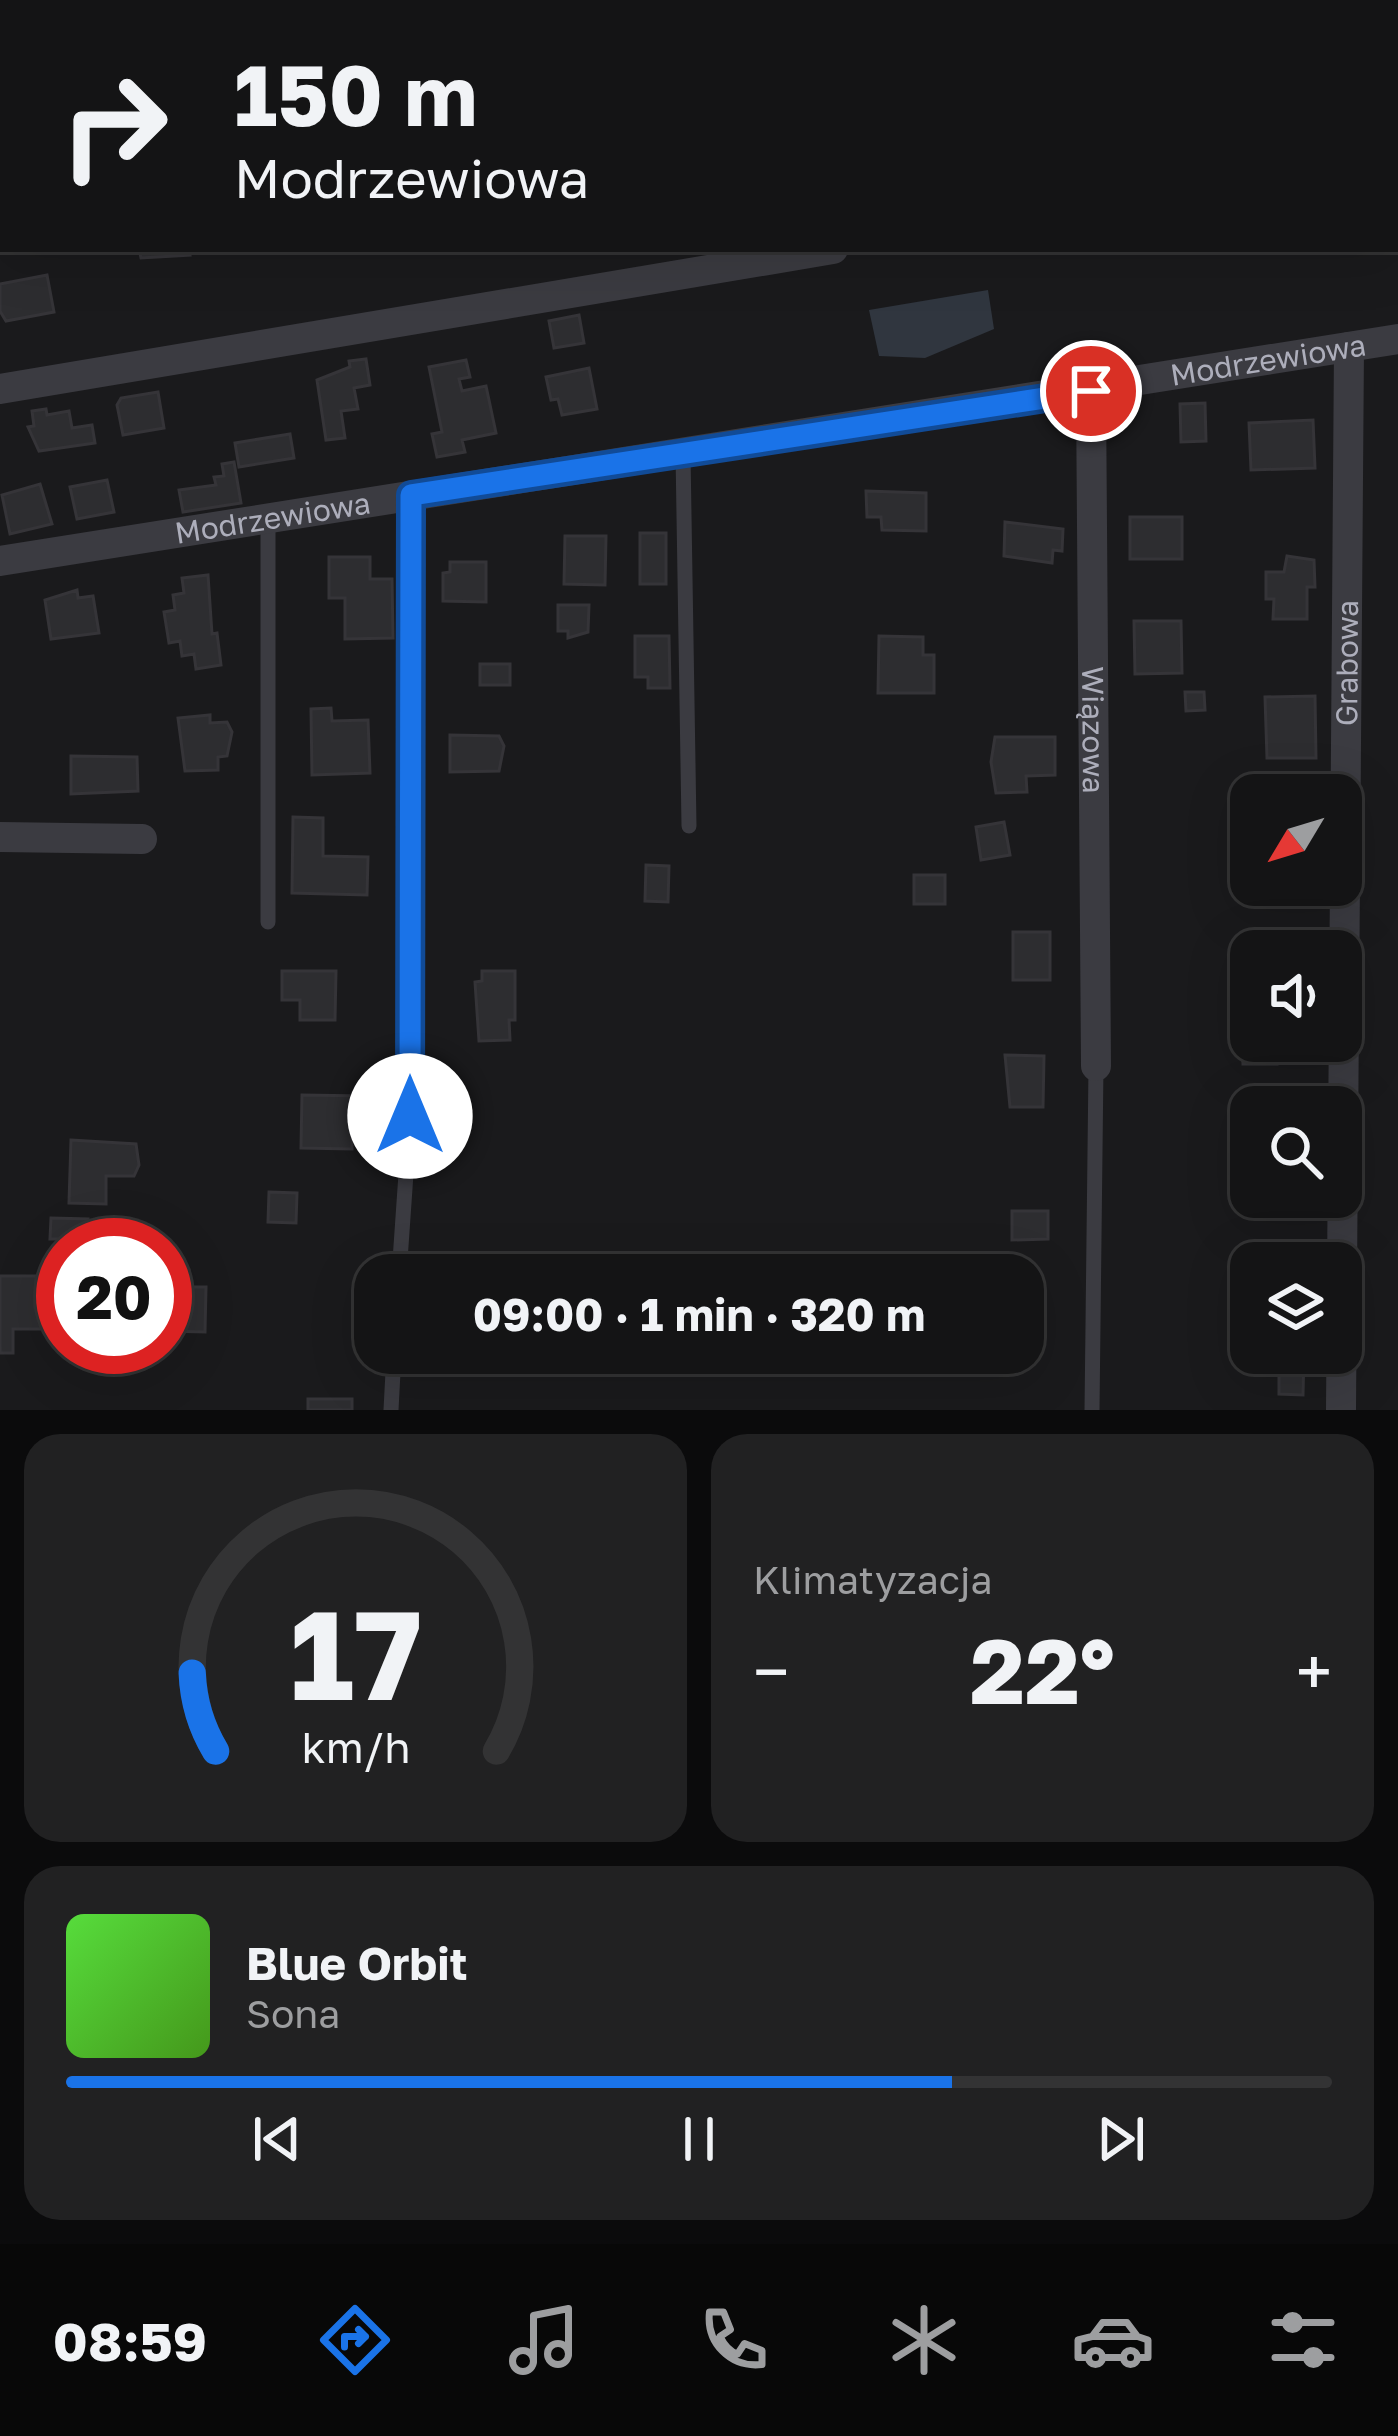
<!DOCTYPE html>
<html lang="pl">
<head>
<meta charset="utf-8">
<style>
  body { margin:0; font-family:"Golos Text",sans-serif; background:#212122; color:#f1f3f6; height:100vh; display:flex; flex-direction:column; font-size:45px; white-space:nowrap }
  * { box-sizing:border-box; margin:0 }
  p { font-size:39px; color:#9d9ea0 }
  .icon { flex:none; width:66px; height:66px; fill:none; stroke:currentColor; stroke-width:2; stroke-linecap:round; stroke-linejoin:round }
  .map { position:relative; height:1410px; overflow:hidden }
  .side { display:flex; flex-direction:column; gap:24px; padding:24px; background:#0b0b0c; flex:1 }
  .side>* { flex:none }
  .guide { position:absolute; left:0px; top:0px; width:1398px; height:252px; box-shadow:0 12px 48px #0002,0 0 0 3px #333334; background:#141415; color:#f1f3f6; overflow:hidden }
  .needle { width:78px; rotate:232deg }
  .fabs { position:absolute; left:1230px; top:774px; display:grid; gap:24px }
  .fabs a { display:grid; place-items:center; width:132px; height:132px; border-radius:24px; background:#141415; box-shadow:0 12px 48px #0002,0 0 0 3px #333334; font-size:60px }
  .speed { position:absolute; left:36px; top:1218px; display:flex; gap:24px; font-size:60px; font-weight:700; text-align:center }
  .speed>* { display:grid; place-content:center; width:156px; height:156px; border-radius:50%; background:#141415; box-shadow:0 12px 48px #0002,0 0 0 3px #333334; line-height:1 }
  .speed .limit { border:18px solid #d22; background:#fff; color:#111 }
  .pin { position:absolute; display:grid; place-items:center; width:102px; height:102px; color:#fff; margin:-51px; border:6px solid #fff; border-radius:50%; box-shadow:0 3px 12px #0007 }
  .me { position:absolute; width:132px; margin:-66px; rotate:0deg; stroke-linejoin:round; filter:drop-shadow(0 0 9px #0008) }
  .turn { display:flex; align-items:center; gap:42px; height:252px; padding:0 36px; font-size:54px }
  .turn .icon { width:156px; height:156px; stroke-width:2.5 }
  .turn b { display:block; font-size:84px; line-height:102px }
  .big { font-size:90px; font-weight:700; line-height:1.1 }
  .side .card { flex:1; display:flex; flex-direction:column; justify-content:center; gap:18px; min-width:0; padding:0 42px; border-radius:36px; background:#212122 }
  .side .dial { align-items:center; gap:0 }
  .dial svg { height:312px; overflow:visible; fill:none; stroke:#333334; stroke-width:7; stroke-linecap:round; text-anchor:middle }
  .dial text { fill:#f1f3f6; stroke:none }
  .song { display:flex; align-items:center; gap:36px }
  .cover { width:144px; height:144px; border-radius:18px; background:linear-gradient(135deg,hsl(110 70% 55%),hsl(100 70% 35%)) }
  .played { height:12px; border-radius:6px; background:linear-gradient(90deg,#1a73e8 70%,#333334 70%) }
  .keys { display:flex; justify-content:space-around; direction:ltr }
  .heat { display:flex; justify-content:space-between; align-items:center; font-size:66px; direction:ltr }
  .side .tiles { flex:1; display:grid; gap:24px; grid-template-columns:1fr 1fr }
  .card:last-child { grid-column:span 2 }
  .trip { position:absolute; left:354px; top:1254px; width:690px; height:120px; border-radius:36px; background:#141415; box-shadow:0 12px 48px #0002,0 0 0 3px #333334; font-weight:700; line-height:120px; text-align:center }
  .tabs { display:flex; height:192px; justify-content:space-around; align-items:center; background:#080808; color:#9d9ea0 }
  .tabs .icon { width:84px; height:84px }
  .tabs .active { color:#1a73e8 }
  .tabs b { font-size:54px; color:#f1f3f6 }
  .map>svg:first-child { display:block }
</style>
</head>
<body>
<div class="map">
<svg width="1398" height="1410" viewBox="0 0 1398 1410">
  <rect width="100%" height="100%" fill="#1a1a1c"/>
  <!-- water -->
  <path fill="#30363f" d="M988,290l6,39 -69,29 -46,-2 -10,-46z"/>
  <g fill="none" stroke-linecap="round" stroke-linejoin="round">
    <!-- stream -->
    <path stroke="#30363f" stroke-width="8" d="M1135,3l19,-3"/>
  </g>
  <!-- building -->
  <path fill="#2d2d30" stroke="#353438" stroke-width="3" d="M139,249h50l1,6 -49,3z
    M47,275l7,37 -48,9 -6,-10v-27z
    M579,315l5,28 -30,5 -5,-27z
    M366,359l4,26 -16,3 4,21 -17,2 4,27 -19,2 -9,-60 33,-13 -1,-6z
    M466,360l4,17 -11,2 3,12 24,-5 10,47 -34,7 3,12 -28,5 -5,-23 10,-2 -13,-65z
    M589,368l8,41 -35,6 -4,-16 -7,1 -5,-23z
    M158,392l6,36 -41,7 -6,-30 4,-7z
    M1205,403l1,38 -25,1 -1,-38z
    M46,409l1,6 22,-4 3,17 20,-3 3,18 -56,8 -11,-24 6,-1 -2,-15z
    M1313,420l2,48 -64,2 -2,-47z
    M290,434l4,24 -55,9 -4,-24z
    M234,462l7,41 -58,9 -4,-22 37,-5 -2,-8 10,-1 -2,-12z
    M107,480l7,32 -37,7 -7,-32z
    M40,484l12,40 -42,10 -8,-39z
    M866,491l60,2v38l-44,-1 -1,-13h-14z
    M1130,517h52v42h-52z
    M1005,522l58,7 -1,22 -9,-1 -1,13 -48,-7z
    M640,533h26v51h-26z
    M565,536h41l-1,49 -41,-1z
    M1287,556l27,4 1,27h-8v32h-34l1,-20h-8v-27h18z
    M329,557h41v22h22l1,59 -48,1v-41h-16z
    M450,562h36v40l-43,-1v-28l7,-1z
    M208,575l4,59 5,-1 4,32 -25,4 -2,-15 -12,2 -2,-15 -11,2 -5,-31 11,-2 -2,-15 11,-2 -2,-15z
    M77,590l1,8 15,-2 6,37 -48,6 -6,-39z
    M558,605h31l-1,27 -20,6v-7h-10z
    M1134,621h47l1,52 -47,1z
    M635,636h34l1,52h-22v-11h-13z
    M879,636l44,1v18h11v38h-56z
    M480,664h30v21h-30z
    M1185,692h19l1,18 -19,1z
    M1315,696l1,62h-49l-2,-61z
    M331,708l1,13 36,-1 2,53 -58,2 -1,-66z
    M210,715v8l17,-1 5,10 -5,24 -9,1v13l-33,1 -7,-53z
    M450,735l49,1 5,10 -5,25 -49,1z
    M995,737h60v38l-29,1 1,16 -31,1 -5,-31z
    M71,756l66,1 1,34 -67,3z
    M1239,794h48v1h-36v25h-13z
    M293,817l30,1v38l45,1 -1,38 -75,-2z
    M1004,822l6,33 -29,5 -5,-33z
    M646,865l23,1 -1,36 -23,-1z
    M914,875h31v29h-31z
    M1013,932h37v48h-37z
    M1274,940l1,11h-24v35h-12l-1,-45z
    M282,971h54l-1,49h-35v-20h-18z
    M482,971h33v49h-6l1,20 -31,1 -4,-59 7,-1z
    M1242,1037l35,4v23h-34z
    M1005,1055l39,1 -1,51h-33z
    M302,1095l62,1v31h-12v22l-51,-1z
    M71,1140l65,4 3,21 -5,11h-28v28l-37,-1z
    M269,1192l28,1 -1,30 -28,-1z
    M1012,1211h36v28l-36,1z
    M51,1218l37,1 -1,20h-37z
    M472,1259h40v16h-40z
    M165,1270h24v17h17l-1,45 -40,-1z
    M0,1276h36l-1,31h6v22h-28v24h-13z
    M1279,1353h25l-1,42 -24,-1z
    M308,1399h44v11h-44z"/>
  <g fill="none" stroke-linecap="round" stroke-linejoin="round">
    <!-- service -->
    <path stroke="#3b3b41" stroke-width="15" d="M173,0v3
      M412,0v3
      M683,453l6,373
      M268,517v405
      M399,1275l11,-159 1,-621
      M391,1410l3,-57
      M1092,1410l4,-344"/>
    <!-- minor -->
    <g stroke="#3b3b41" stroke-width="30">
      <path d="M788,0v3"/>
      <path d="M1060,3l19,-3"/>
      <path d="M0,188l3,-1"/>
      <path d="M0,389l833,-140"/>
      <path id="s1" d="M1091,391l5,675"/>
      <path id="s2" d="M0,561l1398,-222"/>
      <path d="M0,837l142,2"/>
      <path id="s3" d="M1341,1410l8,-1063"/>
    </g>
  </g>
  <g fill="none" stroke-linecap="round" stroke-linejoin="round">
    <!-- route casing -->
    <g stroke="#114b97" stroke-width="30">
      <path id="route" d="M410,1116l1,-621 680,-104"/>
    </g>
    <!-- route -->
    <use href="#route" stroke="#1a73e8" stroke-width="21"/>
  </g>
  <g text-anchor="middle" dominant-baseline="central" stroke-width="12" stroke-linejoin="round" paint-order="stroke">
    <!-- street labels -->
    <g font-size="30" fill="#adaebb" stroke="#151517">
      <text stroke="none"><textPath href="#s2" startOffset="1284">Modrzewiowa</textPath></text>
      <text stroke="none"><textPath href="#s2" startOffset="276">Modrzewiowa</textPath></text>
      <text stroke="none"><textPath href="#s3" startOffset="747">Grabowa</textPath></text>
      <text stroke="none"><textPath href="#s1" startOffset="339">Wiązowa</textPath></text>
    </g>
  </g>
</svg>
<div class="fabs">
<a><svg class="needle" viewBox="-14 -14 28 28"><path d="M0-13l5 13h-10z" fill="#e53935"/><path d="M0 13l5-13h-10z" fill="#9d9ea0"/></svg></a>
<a><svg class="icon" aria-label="sound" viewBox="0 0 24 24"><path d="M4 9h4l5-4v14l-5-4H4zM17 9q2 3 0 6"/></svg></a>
<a><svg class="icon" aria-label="search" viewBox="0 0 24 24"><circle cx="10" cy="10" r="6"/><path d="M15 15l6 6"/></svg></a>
<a><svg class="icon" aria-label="layers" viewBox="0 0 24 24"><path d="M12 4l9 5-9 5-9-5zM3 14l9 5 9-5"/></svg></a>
</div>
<div class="speed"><div class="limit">20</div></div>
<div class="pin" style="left:1091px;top:391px;background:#d93025"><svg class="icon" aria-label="arrive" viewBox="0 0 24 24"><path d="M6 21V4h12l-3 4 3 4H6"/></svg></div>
<svg class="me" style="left:410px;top:1116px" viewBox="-20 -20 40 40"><circle r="19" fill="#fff"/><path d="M0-13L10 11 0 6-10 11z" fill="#1a73e8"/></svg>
<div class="trip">09:00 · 1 min · 320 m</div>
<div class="guide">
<div class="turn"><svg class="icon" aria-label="right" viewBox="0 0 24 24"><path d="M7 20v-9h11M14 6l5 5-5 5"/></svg><div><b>150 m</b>Modrzewiowa</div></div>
</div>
</div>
<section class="side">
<div class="tiles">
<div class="card dial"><svg viewBox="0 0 100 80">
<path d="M14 69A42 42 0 1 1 86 69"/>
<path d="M14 69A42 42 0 0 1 8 49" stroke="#1a73e8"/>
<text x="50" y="56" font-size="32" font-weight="700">17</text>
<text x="50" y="72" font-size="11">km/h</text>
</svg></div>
<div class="card"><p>Klimatyzacja</p>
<div class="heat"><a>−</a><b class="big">22°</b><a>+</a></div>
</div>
<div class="card">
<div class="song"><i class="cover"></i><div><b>Blue Orbit</b><p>Sona</p></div></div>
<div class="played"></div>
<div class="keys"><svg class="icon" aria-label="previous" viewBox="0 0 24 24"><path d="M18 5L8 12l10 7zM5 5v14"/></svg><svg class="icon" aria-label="pause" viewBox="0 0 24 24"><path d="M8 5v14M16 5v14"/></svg><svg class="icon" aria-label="next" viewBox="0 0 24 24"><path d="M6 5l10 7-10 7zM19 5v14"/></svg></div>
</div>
</div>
</section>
<nav class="tabs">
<b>08:59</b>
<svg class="icon active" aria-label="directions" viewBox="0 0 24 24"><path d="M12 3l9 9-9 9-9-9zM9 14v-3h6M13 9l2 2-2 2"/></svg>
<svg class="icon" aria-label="music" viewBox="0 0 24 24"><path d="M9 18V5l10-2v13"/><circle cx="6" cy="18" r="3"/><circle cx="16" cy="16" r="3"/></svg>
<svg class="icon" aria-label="phone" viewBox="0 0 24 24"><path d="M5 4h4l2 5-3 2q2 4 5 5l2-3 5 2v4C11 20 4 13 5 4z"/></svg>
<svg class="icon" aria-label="climate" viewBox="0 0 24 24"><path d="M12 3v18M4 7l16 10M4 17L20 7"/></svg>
<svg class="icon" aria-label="car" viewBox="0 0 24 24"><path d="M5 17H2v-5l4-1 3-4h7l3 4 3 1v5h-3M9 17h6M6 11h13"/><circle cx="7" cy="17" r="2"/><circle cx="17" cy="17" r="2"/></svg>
<svg class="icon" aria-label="filters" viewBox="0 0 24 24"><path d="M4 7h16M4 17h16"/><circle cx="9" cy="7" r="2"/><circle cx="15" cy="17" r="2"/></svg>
</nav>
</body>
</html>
